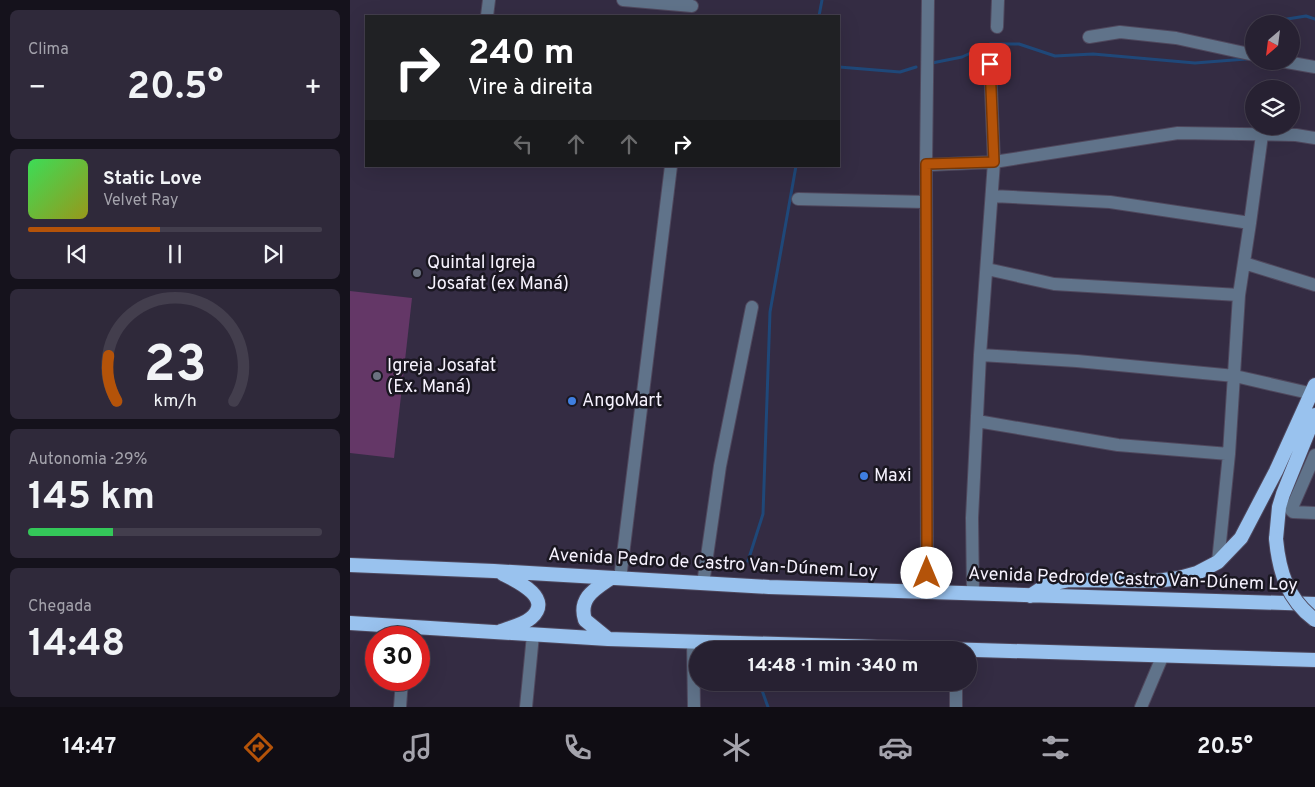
<!DOCTYPE html>
<html lang="pt">
<head>
<meta charset="utf-8">
<style>
  body { margin:0; font-family:Overpass,sans-serif; background:#2f293a; color:#f1f3f6; height:100vh; display:flex; flex-direction:column; font-size:19px; white-space:nowrap }
  * { box-sizing:border-box; margin:0 }
  p { font-size:16px; color:#a4a3ac }
  .icon { flex:none; width:28px; height:28px; fill:none; stroke:currentColor; stroke-width:2; stroke-linecap:round; stroke-linejoin:round }
  .map { position:relative; flex:1; overflow:hidden }
  .panel { display:flex; flex-direction:column; gap:10px; padding:10px; background:#15121c; width:350px }
  .panel>* { flex:none }
  .hud { position:absolute; left:15px; top:15px; width:475px; height:152px; border-radius:0px; box-shadow:0 5px 20px #0002,0 0 0 1px #433e4d; background:#202124; color:#fff; overflow:hidden }
  .needle { width:32px; rotate:208deg }
  .tools { position:absolute; left:895px; top:15px; display:grid; gap:10px }
  .tools a { display:grid; place-items:center; width:55px; height:55px; border-radius:50%; background:#272132; box-shadow:0 5px 20px #0002,0 0 0 1px #433e4d; font-size:25px }
  .speed { position:absolute; left:15px; top:626px; display:flex; gap:10px; font-size:25px; font-weight:700; text-align:center }
  .speed>* { display:grid; place-content:center; width:65px; height:65px; border-radius:50%; background:#272132; box-shadow:0 5px 20px #0002,0 0 0 1px #433e4d; line-height:1 }
  .speed .limit { border:8px solid #d22; background:#fff; color:#111 }
  .pin { position:absolute; display:grid; place-items:center; width:42px; height:42px; color:#fff; margin:-21px; border-radius:10px; box-shadow:0 2px 8px #0006 }
  .me { position:absolute; width:55px; margin:-28px; rotate:0deg; stroke-linejoin:round; filter:drop-shadow(0 0 4px #0008) }
  .turn { display:flex; align-items:center; gap:18px; height:105px; padding:0 20px; font-size:22px }
  .turn .icon { width:65px; height:65px; stroke-width:2.5 }
  .turn b { display:block; font-size:35px; line-height:42px }
  .lanes { display:flex; align-items:center; height:48px; padding:0 20px; background:#0003; justify-content:center; gap:25px; direction:ltr }
  .lanes .off { opacity:.35 }
  .big { font-size:38px; font-weight:700; line-height:1.1 }
  .panel .widget { flex:1; display:flex; flex-direction:column; justify-content:center; gap:8px; min-width:0; padding:0 18px; border-radius:8px; background:#2f293a }
  .panel .dial { align-items:center; gap:0 }
  .dial svg { height:130px; overflow:visible; fill:none; stroke:#433e4d; stroke-width:7; stroke-linecap:round; text-anchor:middle }
  .dial text { fill:#f1f3f6; stroke:none }
  .song { display:flex; align-items:center; gap:15px }
  .cover { width:60px; height:60px; border-radius:8px; background:linear-gradient(135deg,hsl(130 70% 55%),hsl(60 70% 35%)) }
  .played { height:5px; border-radius:2px; background:linear-gradient(90deg,#b45309 45%,#433e4d 45%) }
  .keys { display:flex; justify-content:space-around; direction:ltr }
  .heat { display:flex; justify-content:space-between; align-items:center; font-size:28px; direction:ltr }
  .charge { height:8px; border-radius:4px; background:linear-gradient(90deg,#34c759 29%,#433e4d 0) }
  .trip { position:absolute; left:339px; top:641px; width:288px; height:50px; border-radius:25px; background:#272132; box-shadow:0 5px 20px #0002,0 0 0 1px #433e4d; font-weight:700; line-height:50px; text-align:center }
  .tab-bar { display:flex; height:80px; justify-content:space-around; align-items:center; background:#100d14; color:#a4a3ac }
  .tab-bar .icon { width:35px; height:35px }
  .tab-bar .on { color:#b45309 }
  .tab-bar b { font-size:22px; color:#f1f3f6 }
  main { display:flex; flex:1; min-height:0 }
  .map>svg:first-child { display:block }
</style>
</head>
<body>
<main>
<section class="panel">
<div class="widget"><p>Clima</p>
<div class="heat"><a>−</a><b class="big">20.5°</b><a>+</a></div>
</div>
<div class="widget">
<div class="song"><i class="cover"></i><div><b>Static Love</b><p>Velvet Ray</p></div></div>
<div class="played"></div>
<div class="keys"><svg class="icon" aria-label="previous" viewBox="0 0 24 24"><path d="M18 5L8 12l10 7zM5 5v14"/></svg><svg class="icon" aria-label="pause" viewBox="0 0 24 24"><path d="M8 5v14M16 5v14"/></svg><svg class="icon" aria-label="next" viewBox="0 0 24 24"><path d="M6 5l10 7-10 7zM19 5v14"/></svg></div>
</div>
<div class="widget dial"><svg viewBox="0 0 100 80">
<path d="M14 69A42 42 0 1 1 86 69"/>
<path d="M14 69A42 42 0 0 1 9 41" stroke="#b45309"/>
<text x="50" y="56" font-size="32" font-weight="700">23</text>
<text x="50" y="72" font-size="11">km/h</text>
</svg></div>
<div class="widget"><p>Autonomia · 29%</p><b class="big">145 km</b><div class="charge"></div></div>
<div class="widget"><p>Chegada</p><b class="big">14:48</b></div>
</section>
<div class="map">
<svg width="965" height="707" viewBox="0 0 965 707">
  <rect width="100%" height="100%" fill="#342c43"/>
  <g fill="none" stroke-linecap="round" stroke-linejoin="round">
    <!-- stream -->
    <path stroke="#1f4879" stroke-width="3" d="M469,16l3,-16
      M929,24l2,-4 25,-4 9,3
      M582,63l30,-6 28,-13h29l36,12 38,-2 102,9 51,-4
      M489,67l61,5 16,-5
      M398,561l15,-47 7,-202 26,-146
      M409,682l9,25"/>
  </g>
  <!-- building -->
  <path fill="#643767" d="M0,291l62,7 -18,160 -44,-5z"/>
  <g fill="none" stroke-linecap="round" stroke-linejoin="round">
    <!-- minor casing -->
    <g stroke="#4f485d" stroke-width="14">
      <path id="minor" d="M273,0l69,6
        M137,16l2,-16
        M647,27l1,-27
        M739,37l31,-5 56,6 78,17
        M931,61l34,6
        M576,165l68,-3 184,-29 118,2 19,3
        M642,196l118,6 140,21 -11,72 -10,159 -11,108
        M448,199l128,3
        M900,223l12,-88
        M894,263l71,22
        M637,269l67,15 185,11
        M630,355l97,6 158,15 74,17
        M627,421l141,24 111,9
        M965,455l-24,55 2,2 22,1
        M270,579l51,-413
        M353,584l17,-118 32,-159
        M577,593l-1,-428 2,-165
        M623,594l-1,-76 8,-163 14,-193 -4,-98
        M343,641l1,66
        M50,707l2,-27
        M176,707l7,-72
        M606,707v-25
        M791,707l22,-52"/>
    </g>
    <!-- trunk casing -->
    <g stroke="#4f485d" stroke-width="16">
      <path id="trunk" d="M926,539l3,-32 4,-13 32,-79
        M0,565l144,6 275,16 546,17
        M680,596l17,-11 22,-5 87,1 23,-3 18,-5 21,-11 23,-24 35,-67 39,-86
        M0,623l258,16 707,21
        M151,631c10,-4 22,-6 30,-13 23,-20 -14,-37 -28,-44
        M257,638l-22,-18c-7,-22 10,-31 26,-42"/>
    </g>
    <!-- minor -->
    <use href="#minor" stroke="#60738a" stroke-width="12"/>
    <!-- trunk -->
    <use href="#trunk" stroke="#99c2ee" stroke-width="14"/>
    <!-- trunk-bridge casing -->
    <g stroke="#4f485d" stroke-width="16" stroke-linecap="butt">
      <path id="trunk-bridge" d="M926,539c3,32 11,60 39,81"/>
    </g>
    <!-- trunk-bridge -->
    <use href="#trunk-bridge" stroke="#99c2ee" stroke-width="14"/>
  </g>
  <g fill="none" stroke-linecap="round" stroke-linejoin="round">
    <!-- route casing -->
    <g stroke="#753606" stroke-width="12">
      <path id="route" d="M577,573l-1,-409 68,-2 -4,-98"/>
    </g>
    <!-- route -->
    <use href="#route" stroke="#b45309" stroke-width="9"/>
  </g>
  <!-- markers -->
  <g fill="#6b7280" stroke="#1a1721" stroke-width="2">
    <circle cx="67" cy="273" r="5"/>
    <circle cx="27" cy="376" r="5"/>
  </g>
  <g fill="#3f7fe0" stroke="#1a1721" stroke-width="2">
    <circle cx="222" cy="401" r="5"/>
    <circle cx="514" cy="476" r="5"/>
  </g>
  <g text-anchor="middle" dominant-baseline="central" stroke-width="5" stroke-linejoin="round" paint-order="stroke">
    <!-- poi labels -->
    <g font-size="18" fill="#f6f2fe" stroke="#1a1721" text-anchor="start">
      <text x="77" y="263">Quintal Igreja<tspan x="77" dy="21">Josafat (ex Maná)</tspan></text>
      <text x="37" y="366">Igreja Josafat<tspan x="37" dy="21">(Ex. Maná)</tspan></text>
      <text x="232" y="401">AngoMart</text>
      <text x="524" y="476">Maxi</text>
    </g>
    <!-- street labels -->
    <g font-size="18" fill="#f6f2fe" stroke="#1a1721">
      <text transform="translate(363 564) rotate(3)">Avenida Pedro de Castro Van-Dúnem Loy</text>
      <text transform="translate(783 580) rotate(2)">Avenida Pedro de Castro Van-Dúnem Loy</text>
    </g>
  </g>
</svg>
<div class="tools">
<a><svg class="needle" viewBox="-14 -14 28 28"><path d="M0-13l5 13h-10z" fill="#e53935"/><path d="M0 13l5-13h-10z" fill="#a4a3ac"/></svg></a>
<a><svg class="icon" aria-label="layers" viewBox="0 0 24 24"><path d="M12 4l9 5-9 5-9-5zM3 14l9 5 9-5"/></svg></a>
</div>
<div class="speed"><div class="limit">30</div></div>
<div class="pin" style="left:640px;top:64px;background:#d93025"><svg class="icon" aria-label="arrive" viewBox="0 0 24 24"><path d="M6 21V4h12l-3 4 3 4H6"/></svg></div>
<svg class="me" style="left:577px;top:573px" viewBox="-20 -20 40 40"><circle r="19" fill="#fff"/><path d="M0-13L10 11 0 6-10 11z" fill="#b45309"/></svg>
<div class="trip">14:48 · 1 min · 340 m</div>
<div class="hud">
<div class="turn"><svg class="icon" aria-label="right" viewBox="0 0 24 24"><path d="M7 20v-9h11M14 6l5 5-5 5"/></svg><div><b>240 m</b>Vire à direita</div></div>
<div class="lanes"><svg class="icon off" aria-label="left" viewBox="0 0 24 24"><path d="M17 20v-9H6M10 6l-5 5 5 5"/></svg><svg class="icon off" aria-label="ahead" viewBox="0 0 24 24"><path d="M12 20V5M6 11l6-6 6 6"/></svg><svg class="icon off" aria-label="ahead" viewBox="0 0 24 24"><path d="M12 20V5M6 11l6-6 6 6"/></svg><svg class="icon" aria-label="right" viewBox="0 0 24 24"><path d="M7 20v-9h11M14 6l5 5-5 5"/></svg></div>
</div>
</div>
</main>
<nav class="tab-bar">
<b>14:47</b>
<svg class="icon on" aria-label="directions" viewBox="0 0 24 24"><path d="M12 3l9 9-9 9-9-9zM9 14v-3h6M13 9l2 2-2 2"/></svg>
<svg class="icon" aria-label="music" viewBox="0 0 24 24"><path d="M9 18V5l10-2v13"/><circle cx="6" cy="18" r="3"/><circle cx="16" cy="16" r="3"/></svg>
<svg class="icon" aria-label="phone" viewBox="0 0 24 24"><path d="M5 4h4l2 5-3 2q2 4 5 5l2-3 5 2v4C11 20 4 13 5 4z"/></svg>
<svg class="icon" aria-label="climate" viewBox="0 0 24 24"><path d="M12 3v18M4 7l16 10M4 17L20 7"/></svg>
<svg class="icon" aria-label="car" viewBox="0 0 24 24"><path d="M5 17H2v-5l4-1 3-4h7l3 4 3 1v5h-3M9 17h6M6 11h13"/><circle cx="7" cy="17" r="2"/><circle cx="17" cy="17" r="2"/></svg>
<svg class="icon" aria-label="filters" viewBox="0 0 24 24"><path d="M4 7h16M4 17h16"/><circle cx="9" cy="7" r="2"/><circle cx="15" cy="17" r="2"/></svg>
<b>20.5°</b>
</nav>
</body>
</html>
